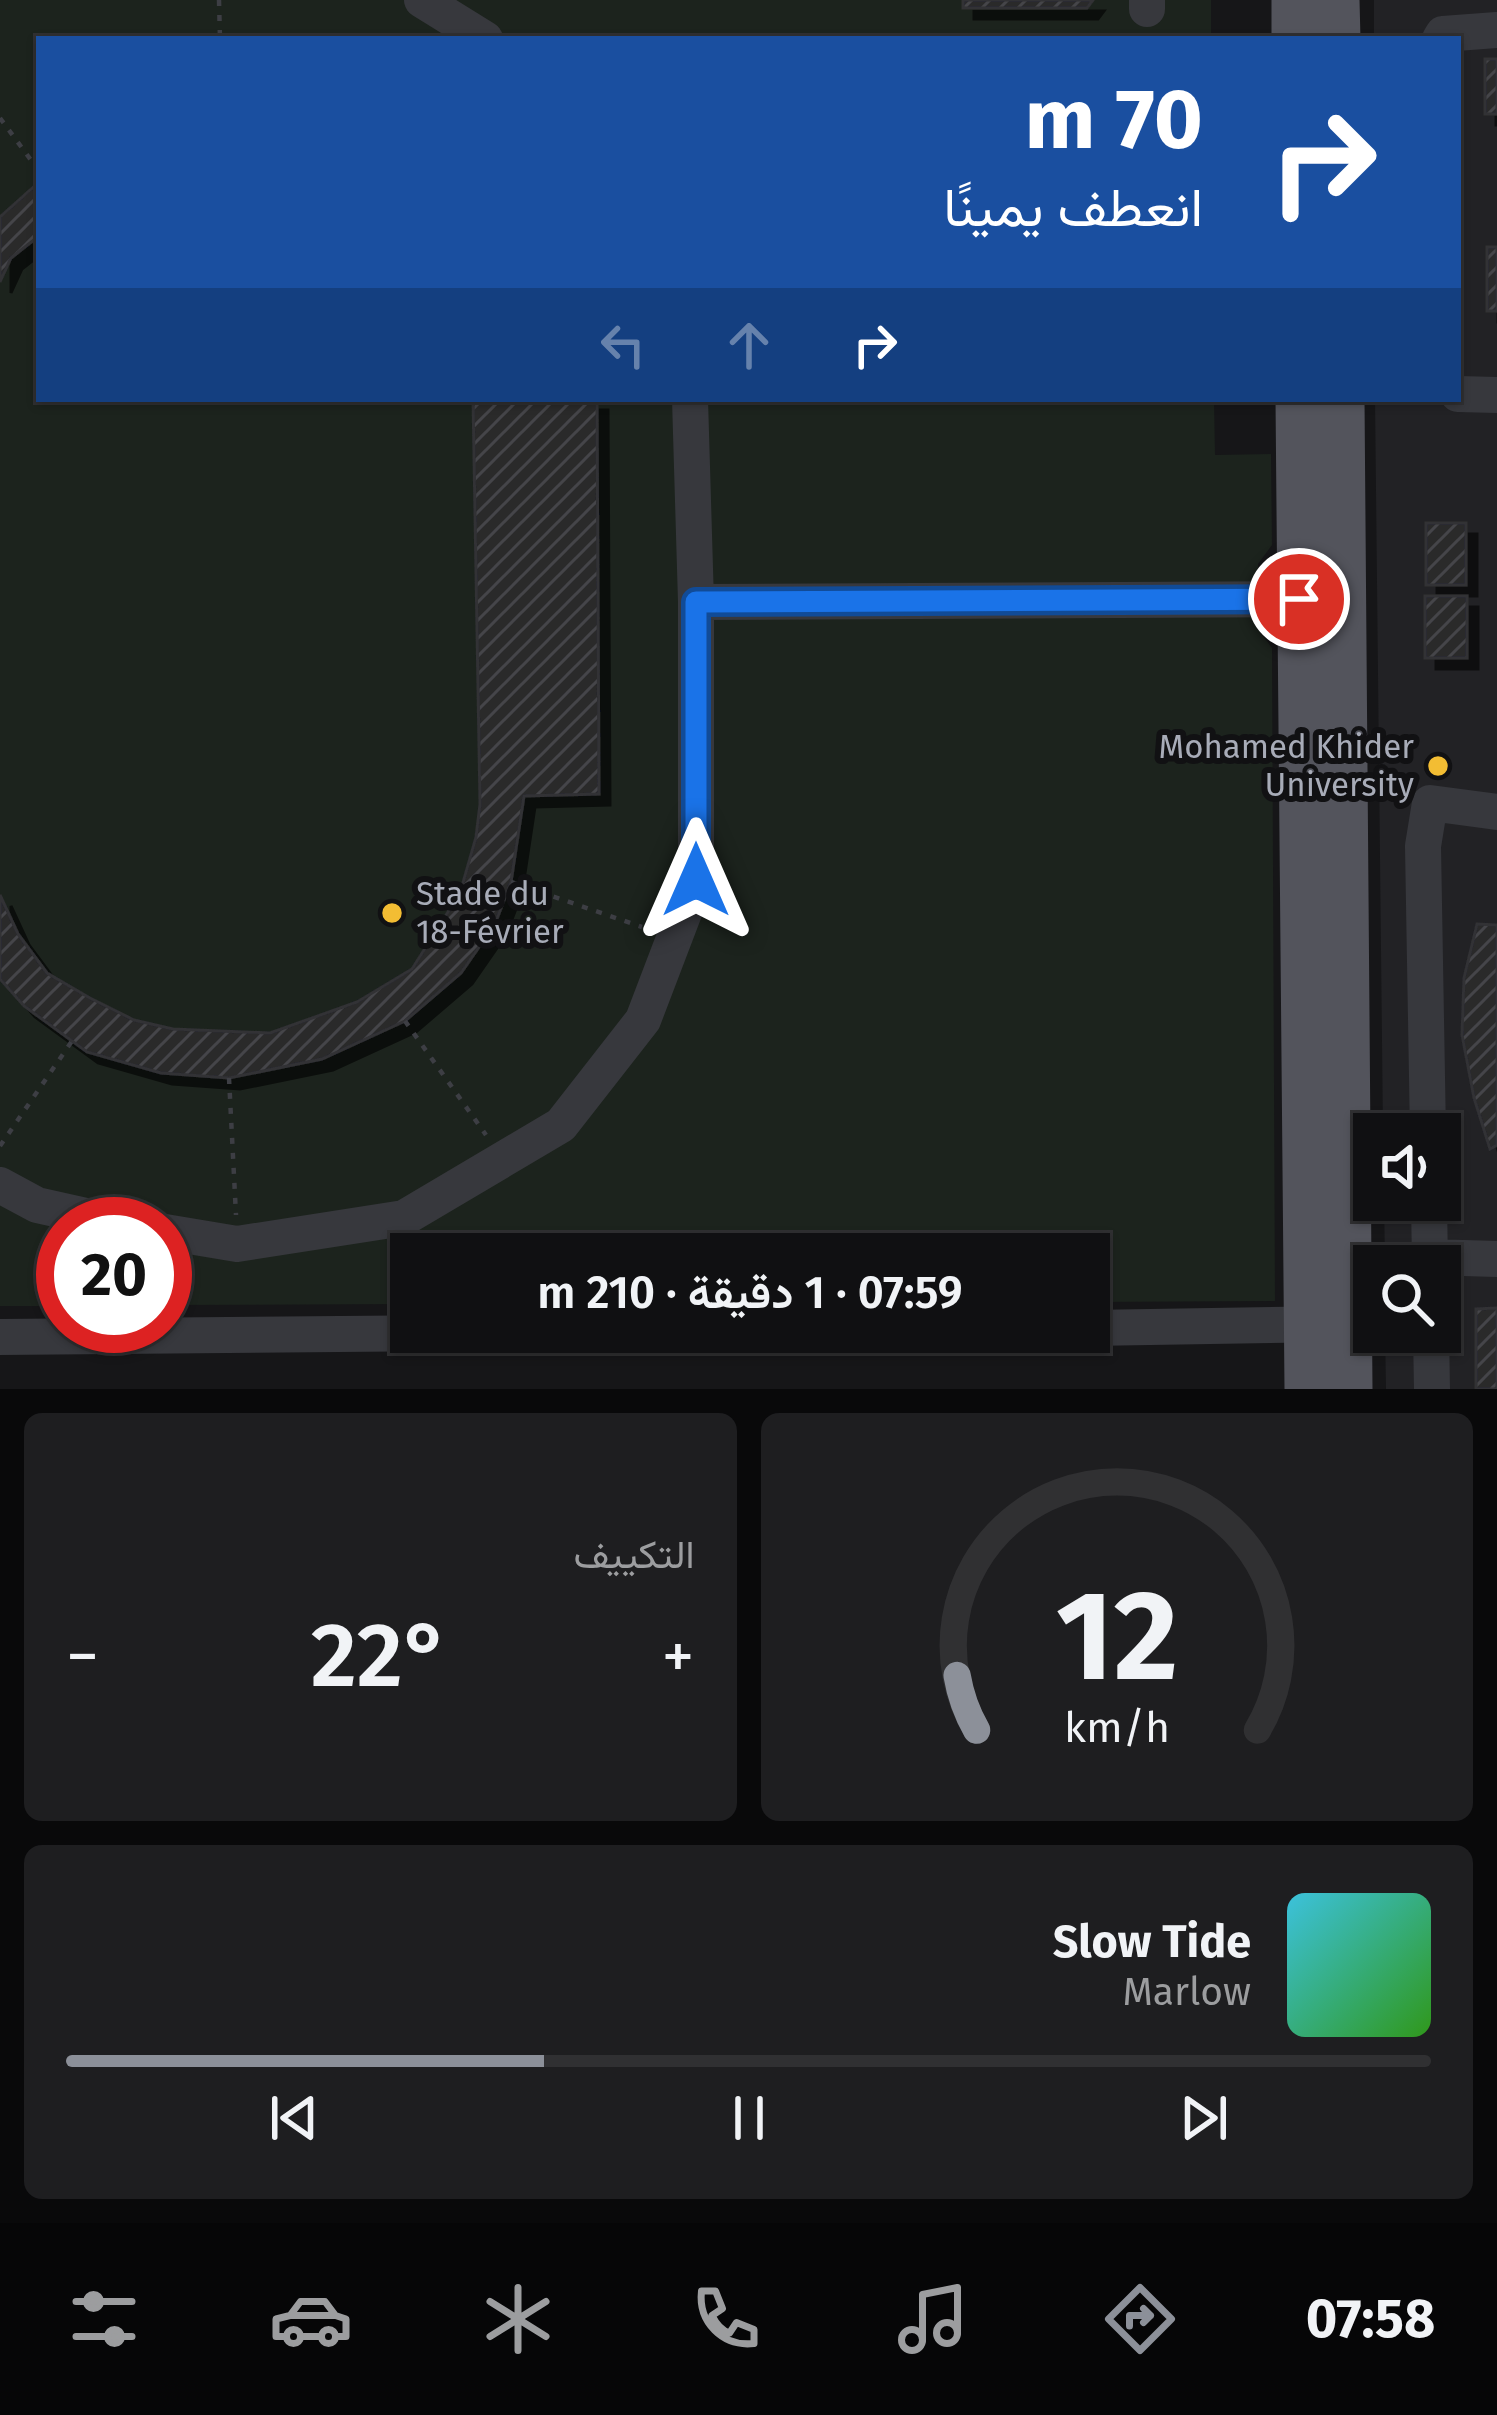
<!DOCTYPE html>
<html lang="ar">
<head>
<meta charset="utf-8">
<style>
  body { margin:0; font-family:"Fira Sans",Vazirmatn,sans-serif; background:#1e1e20; color:#f1f3f6; direction:rtl; height:100vh; display:flex; flex-direction:column; font-size:45px; white-space:nowrap }
  * { box-sizing:border-box; margin:0 }
  p { font-size:39px; color:#9c9d9f }
  .icon { flex:none; width:66px; height:66px; fill:none; stroke:currentColor; stroke-width:2; stroke-linecap:round; stroke-linejoin:round }
  .map { position:relative; height:1389px; overflow:hidden; direction:ltr }
  .drawer { display:flex; flex-direction:column; gap:24px; padding:24px; background:#09090a; flex:1 }
  .drawer>* { flex:none }
  .banner { position:absolute; left:36px; top:36px; width:1425px; height:366px; border-radius:0px; box-shadow:0 3px 9px #0004,0 0 0 3px #303032; direction:rtl; background:#1a4fa0; color:#fff; overflow:hidden }
  .buttons { position:absolute; left:1353px; top:1113px; display:grid; gap:24px }
  .buttons a { display:grid; place-items:center; width:108px; height:108px; border-radius:0px; background:#101012; box-shadow:0 3px 9px #0004,0 0 0 3px #303032; font-size:60px }
  .speed { position:absolute; left:36px; top:1197px; display:flex; gap:24px; font-size:60px; font-weight:700; text-align:center }
  .speed>* { display:grid; place-content:center; width:156px; height:156px; border-radius:50%; background:#101012; box-shadow:0 3px 9px #0004,0 0 0 3px #303032; line-height:1 }
  .speed .limit { border:18px solid #d22; background:#fff; color:#111 }
  .pin { position:absolute; display:grid; place-items:center; width:102px; height:102px; color:#fff; margin:-51px; border:6px solid #fff; border-radius:50%; box-shadow:0 3px 12px #0007 }
  .me { position:absolute; width:132px; margin:-66px; rotate:0deg; stroke-linejoin:round; filter:drop-shadow(0 0 9px #0008) }
  .turn { display:flex; align-items:center; gap:42px; height:252px; padding:0 60px; font-size:54px }
  .turn .icon { width:156px; height:156px; stroke-width:2.5 }
  .turn b { display:block; font-size:84px; line-height:102px }
  .lanes { display:flex; align-items:center; height:114px; padding:0 60px; background:#0003; justify-content:center; gap:60px; direction:ltr }
  .lanes .off { opacity:.35 }
  .big { font-size:90px; font-weight:600; line-height:1.1 }
  .drawer .widget { flex:1; display:flex; flex-direction:column; justify-content:center; gap:18px; min-width:0; padding:0 42px; border-radius:18px; background:#1e1e20 }
  .drawer .dial { align-items:center; gap:0 }
  .dial svg { height:312px; overflow:visible; fill:none; stroke:#303032; stroke-width:7; stroke-linecap:round; text-anchor:middle }
  .dial text { fill:#f1f3f6; stroke:none }
  .song { display:flex; align-items:center; gap:36px }
  .cover { width:144px; height:144px; border-radius:18px; background:linear-gradient(135deg,hsl(190 70% 55%),hsl(110 70% 35%)) }
  .played { height:12px; border-radius:6px; background:linear-gradient(90deg,#8c9099 35%,#303032 35%) }
  .keys { display:flex; justify-content:space-around; direction:ltr }
  .heat { display:flex; justify-content:space-between; align-items:center; font-size:66px; direction:ltr }
  .drawer .tiles { flex:1; display:grid; gap:24px; grid-template-columns:1fr 1fr }
  .widget:last-child { grid-column:span 2 }
  .trip { position:absolute; left:390px; top:1233px; width:720px; height:120px; border-radius:0px; background:#101012; box-shadow:0 3px 9px #0004,0 0 0 3px #303032; font-weight:600; line-height:120px; text-align:center; direction:rtl }
  .tabs { display:flex; height:192px; justify-content:space-around; align-items:center; background:#060607; color:#9c9d9f }
  .tabs .icon { width:84px; height:84px }
  .tabs .on { color:#8c9099 }
  .tabs b { font-size:54px; color:#f1f3f6 }
  .map>svg:first-child { display:block }
</style>
</head>
<body>
<div class="map">
<svg width="1497" height="1389" viewBox="0 0 1497 1389">
  <defs>
    <pattern id="building-hatch" width="6" height="6" patternUnits="userSpaceOnUse" patternTransform="scale(3)"><rect width="6" height="6" fill="#29292c"/><path d="M-1 1l2-2M0 6l6-6M5 7l2-2" fill="none" stroke="#454548"/></pattern>
    <filter id="shadow"><feDropShadow dx="11" dy="11" stdDeviation="0" flood-color="#0009"/></filter>
  </defs>
  <rect width="100%" height="100%" fill="#161618"/>
  <!-- built -->
  <path fill="#222225" d="M1374,0h123v1389h-111l-1,-57h55v-66h-55l-1,-66h56v-66h-57l-8,-735h83v-360h-84z"/>
  <!-- pitch -->
  <path fill="#1c231d" d="M0,0h1211v39h-1172v360h1175l1,56 56,-1 1,91 -14,19v65l14,19 3,653 -186,1v-48h-678v50l-246,1v-81h-102v82h-63z"/>
  <!-- building -->
  <path fill="url(#building-hatch)" stroke="#303034" stroke-width="3" filter="url(#shadow)" d="M963,0h130l-6,8h-124z
    M1485,59h12v55h-12z
    M39,182v54l-28,22 -11,24v-65z
    M1487,247h10v64h-10z
    M473,399h124l2,395 -75,2 -13,86 -16,42 -34,49 -56,48 -83,38 -93,19 -68,-5 -74,-21 -63,-46 -24,-27v-84l18,39 29,39 43,25 44,22 39,9 97,4 87,-31 55,-33 48,-76 16,-56 4,-33z
    M1426,523h40v62h-40z
    M1425,596h42v62h-42z
    M1477,924l20,1v220l-7,4 -16,-51 -12,-63 2,-57z
    M1497,1308v81h-21v-80z"/>
  <g fill="none" stroke-linecap="round" stroke-linejoin="round">
    <!-- path -->
    <path stroke="#3d3e44" stroke-width="4.5" stroke-dasharray="6 9" stroke-linecap="butt" d="M219,0l1,39
      M0,118l39,53
      M511,882l131,45
      M405,1021l81,114
      M229,1078l7,137
      M0,1146l72,-105"/>
    <!-- minor -->
    <path stroke="#37383d" stroke-width="36" d="M422,0l63,39
      M1147,9v-9
      M1440,39l3,-5 54,-4
      M1458,394l39,1
      M696,602l603,-3
      M1428,1134l-5,-288 7,-43 67,9
      M0,1185l37,20 85,19
      M1429,1200l1,66
      M165,1232l72,12 167,-26 157,-93 82,-105 53,-139v-279l-6,-203
      M1430,1257l67,2
      M1089,1328l245,-4
      M1431,1332l1,57
      M0,1337l582,-5"/>
    <!-- major -->
    <path stroke="#53545c" stroke-width="45" d="M1294,0v39
      M1337,0l1,39
      M1298,399l9,990
      M1342,399l8,990"/>
  </g>
  <g fill="none" stroke-linecap="round" stroke-linejoin="round">
    <!-- route casing -->
    <g stroke="#114b97" stroke-width="30">
      <path id="route" d="M696,880v-278l603,-3"/>
    </g>
    <!-- route -->
    <use href="#route" stroke="#1a73e8" stroke-width="21"/>
  </g>
  <!-- markers -->
  <g fill="#f3bd33" stroke="#111113" stroke-width="4.5">
    <circle cx="1438" cy="766" r="12"/>
    <circle cx="392" cy="913" r="12"/>
  </g>
  <g text-anchor="middle" dominant-baseline="central" stroke-width="12" stroke-linejoin="round" paint-order="stroke">
    <!-- poi labels -->
    <g font-size="33" fill="#a8acb8" stroke="#111113" text-anchor="end">
      <text x="1414" y="747">Mohamed Khider<tspan x="1414" dy="38">University</tspan></text>
      <text x="416" y="894" text-anchor="start">Stade du<tspan x="416" dy="38">18-Février</tspan></text>
    </g>
  </g>
</svg>
<div class="buttons">
<a><svg class="icon" aria-label="sound" viewBox="0 0 24 24"><path d="M4 9h4l5-4v14l-5-4H4zM17 9q2 3 0 6"/></svg></a>
<a><svg class="icon" aria-label="search" viewBox="0 0 24 24"><circle cx="10" cy="10" r="6"/><path d="M15 15l6 6"/></svg></a>
</div>
<div class="speed"><div class="limit">20</div></div>
<div class="pin" style="left:1299px;top:599px;background:#d93025"><svg class="icon" aria-label="arrive" viewBox="0 0 24 24"><path d="M6 21V4h12l-3 4 3 4H6"/></svg></div>
<svg class="me" style="left:696px;top:880px" viewBox="-20 -20 40 40"><path d="M0-17L14 15 0 8-14 15z" fill="#1a73e8" stroke="#fff" stroke-width="4"/></svg>
<div class="trip">07:59 · 1 دقيقة · 210 m</div>
<div class="banner">
<div class="turn"><svg class="icon" aria-label="right" viewBox="0 0 24 24"><path d="M7 20v-9h11M14 6l5 5-5 5"/></svg><div><b>70 m</b>انعطف يمينًا</div></div>
<div class="lanes"><svg class="icon off" aria-label="left" viewBox="0 0 24 24"><path d="M17 20v-9H6M10 6l-5 5 5 5"/></svg><svg class="icon off" aria-label="ahead" viewBox="0 0 24 24"><path d="M12 20V5M6 11l6-6 6 6"/></svg><svg class="icon" aria-label="right" viewBox="0 0 24 24"><path d="M7 20v-9h11M14 6l5 5-5 5"/></svg></div>
</div>
</div>
<section class="drawer">
<div class="tiles">
<div class="widget dial"><svg viewBox="0 0 100 80">
<path d="M14 69A42 42 0 1 1 86 69"/>
<path d="M14 69A42 42 0 0 1 9 55" stroke="#8c9099"/>
<text x="50" y="56" font-size="32" font-weight="700">12</text>
<text x="50" y="72" font-size="11">km/h</text>
</svg></div>
<div class="widget"><p>التكييف</p>
<div class="heat"><a>−</a><b class="big">22°</b><a>+</a></div>
</div>
<div class="widget">
<div class="song"><i class="cover"></i><div><b>Slow Tide</b><p>Marlow</p></div></div>
<div class="played"></div>
<div class="keys"><svg class="icon" aria-label="previous" viewBox="0 0 24 24"><path d="M18 5L8 12l10 7zM5 5v14"/></svg><svg class="icon" aria-label="pause" viewBox="0 0 24 24"><path d="M8 5v14M16 5v14"/></svg><svg class="icon" aria-label="next" viewBox="0 0 24 24"><path d="M6 5l10 7-10 7zM19 5v14"/></svg></div>
</div>
</div>
</section>
<nav class="tabs">
<b>07:58</b>
<svg class="icon on" aria-label="directions" viewBox="0 0 24 24"><path d="M12 3l9 9-9 9-9-9zM9 14v-3h6M13 9l2 2-2 2"/></svg>
<svg class="icon" aria-label="music" viewBox="0 0 24 24"><path d="M9 18V5l10-2v13"/><circle cx="6" cy="18" r="3"/><circle cx="16" cy="16" r="3"/></svg>
<svg class="icon" aria-label="phone" viewBox="0 0 24 24"><path d="M5 4h4l2 5-3 2q2 4 5 5l2-3 5 2v4C11 20 4 13 5 4z"/></svg>
<svg class="icon" aria-label="climate" viewBox="0 0 24 24"><path d="M12 3v18M4 7l16 10M4 17L20 7"/></svg>
<svg class="icon" aria-label="car" viewBox="0 0 24 24"><path d="M5 17H2v-5l4-1 3-4h7l3 4 3 1v5h-3M9 17h6M6 11h13"/><circle cx="7" cy="17" r="2"/><circle cx="17" cy="17" r="2"/></svg>
<svg class="icon" aria-label="filters" viewBox="0 0 24 24"><path d="M4 7h16M4 17h16"/><circle cx="9" cy="7" r="2"/><circle cx="15" cy="17" r="2"/></svg>
</nav>
</body>
</html>
